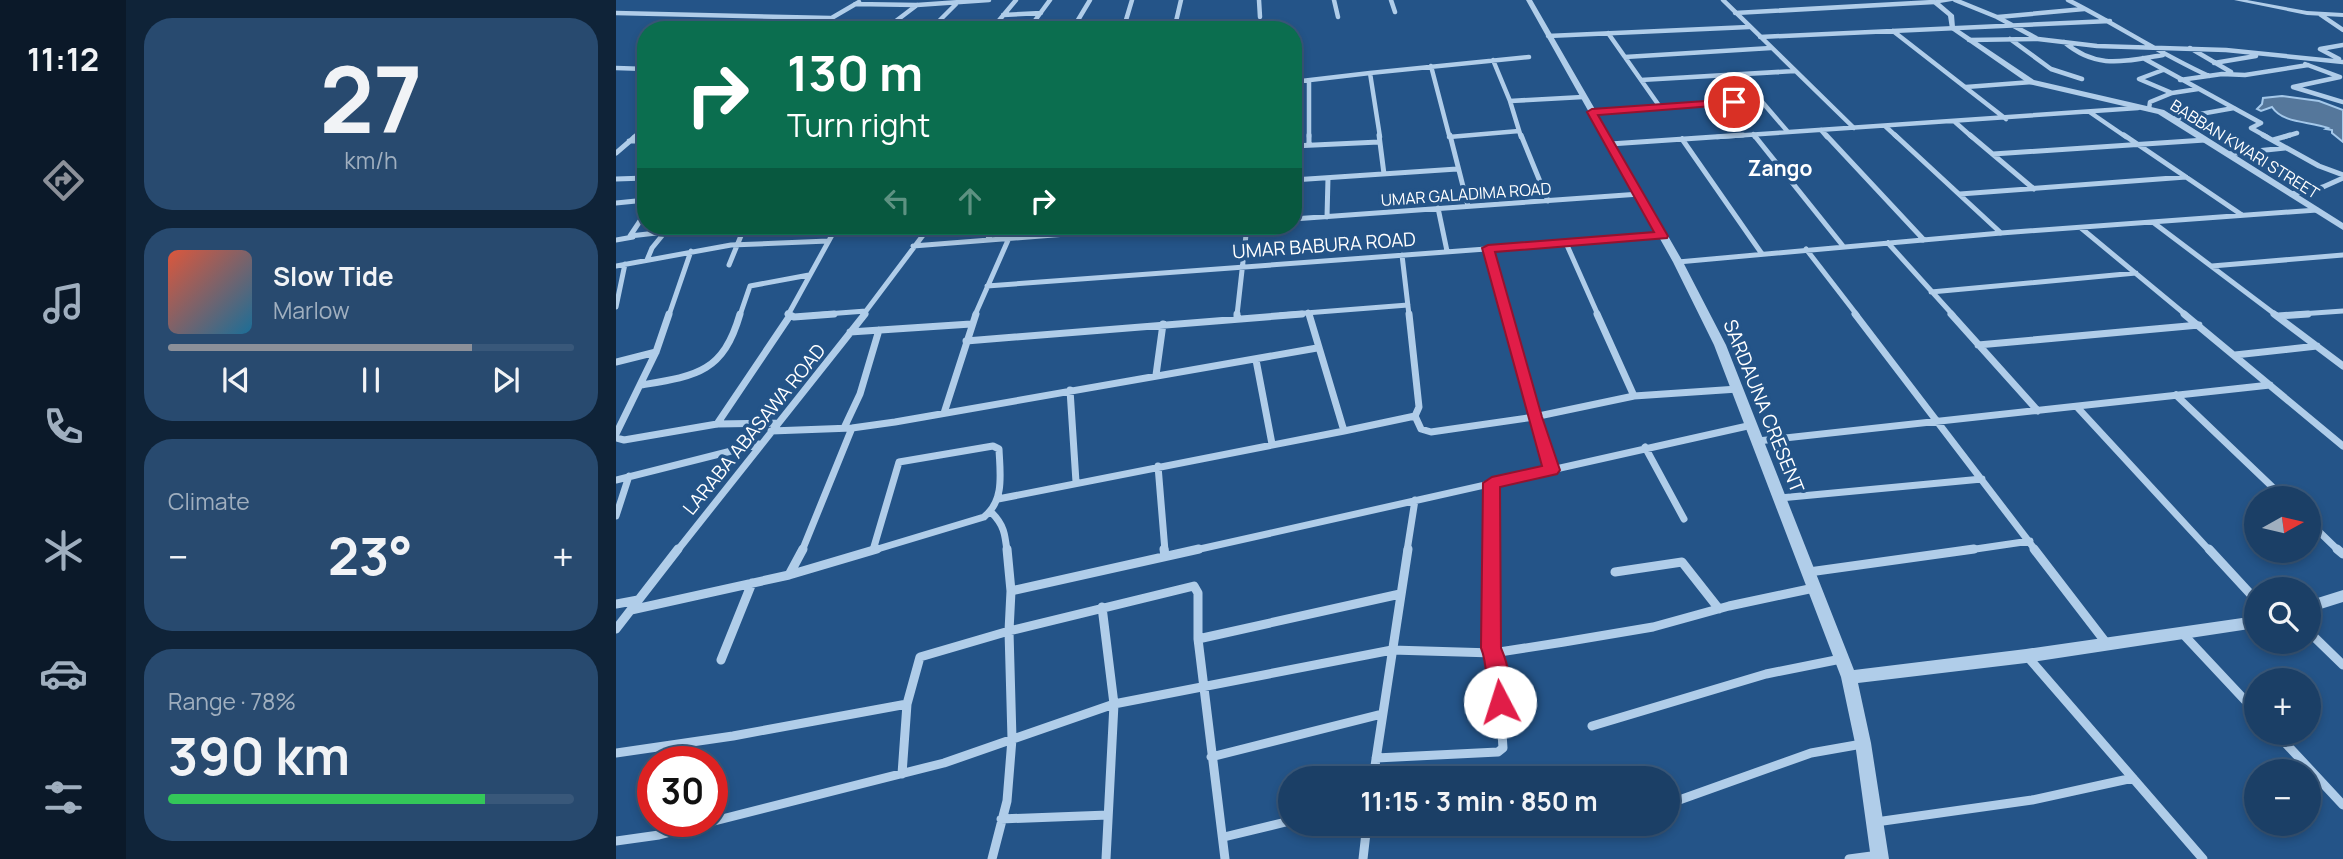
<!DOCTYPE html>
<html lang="en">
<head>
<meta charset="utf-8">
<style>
  body { margin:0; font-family:Manrope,sans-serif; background:#284a6f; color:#f1f3f6; height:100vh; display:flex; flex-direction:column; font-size:26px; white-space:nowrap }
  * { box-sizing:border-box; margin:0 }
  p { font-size:23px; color:#a0afbf }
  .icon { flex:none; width:38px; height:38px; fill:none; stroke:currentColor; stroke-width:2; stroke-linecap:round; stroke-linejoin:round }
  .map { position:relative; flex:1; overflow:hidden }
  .details { display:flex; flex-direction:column; gap:18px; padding:18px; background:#0f2338; width:490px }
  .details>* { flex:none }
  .hud { position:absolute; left:21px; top:21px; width:665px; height:214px; border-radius:28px; box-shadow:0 4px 10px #0003,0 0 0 2px #39587a; background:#0b6e4f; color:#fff; overflow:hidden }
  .needle { width:46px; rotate:82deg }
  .fabs { position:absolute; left:1628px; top:486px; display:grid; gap:14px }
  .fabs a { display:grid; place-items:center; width:77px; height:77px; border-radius:50%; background:#1b3f66; box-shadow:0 4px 10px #0003,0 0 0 2px #39587a; font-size:35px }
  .speed { position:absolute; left:21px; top:746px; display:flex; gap:14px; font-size:35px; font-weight:700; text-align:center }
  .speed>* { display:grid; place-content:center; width:91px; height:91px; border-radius:50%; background:#1b3f66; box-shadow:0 4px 10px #0003,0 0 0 2px #39587a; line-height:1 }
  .speed .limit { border:10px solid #d22; background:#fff; color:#111 }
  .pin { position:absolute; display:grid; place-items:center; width:60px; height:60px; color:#fff; margin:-30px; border:4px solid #fff; border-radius:50%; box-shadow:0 2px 7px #0007 }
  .me { position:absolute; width:77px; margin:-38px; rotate:355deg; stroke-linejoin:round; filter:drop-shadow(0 0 5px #0008) }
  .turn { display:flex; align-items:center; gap:24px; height:147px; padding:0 35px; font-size:32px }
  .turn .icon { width:91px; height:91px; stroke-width:2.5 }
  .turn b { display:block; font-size:49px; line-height:60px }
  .lanes { display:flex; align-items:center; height:66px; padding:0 35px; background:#0003; justify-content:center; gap:35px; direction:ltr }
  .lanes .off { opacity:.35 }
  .big { font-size:52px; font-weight:700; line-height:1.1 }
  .details .widget { flex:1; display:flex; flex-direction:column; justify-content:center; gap:10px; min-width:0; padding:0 24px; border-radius:28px; background:#284a6f }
  .details .dial { align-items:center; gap:0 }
  .dial b { font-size:91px; line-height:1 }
  .song { display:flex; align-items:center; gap:21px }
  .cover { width:84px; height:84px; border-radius:10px; background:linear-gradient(135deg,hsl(10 70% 55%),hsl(200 70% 35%)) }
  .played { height:7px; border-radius:4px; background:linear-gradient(90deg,#8c9099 75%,#39587a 75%) }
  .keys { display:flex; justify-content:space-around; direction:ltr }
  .heat { display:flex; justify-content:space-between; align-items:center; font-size:38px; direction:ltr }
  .charge { height:10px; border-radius:5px; background:linear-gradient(90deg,#34c759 78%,#39587a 0) }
  .trip { position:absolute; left:662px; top:766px; width:402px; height:70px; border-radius:35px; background:#1b3f66; box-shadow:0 4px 10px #0003,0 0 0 2px #39587a; font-weight:700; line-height:70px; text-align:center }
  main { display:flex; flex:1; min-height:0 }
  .tabs { display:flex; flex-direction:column; width:126px; justify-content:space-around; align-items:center; background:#0b1929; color:#a0afbf }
  .tabs .icon { width:49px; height:49px }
  .tabs .on { color:#8c9099 }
  .tabs b { font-size:32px; color:#f1f3f6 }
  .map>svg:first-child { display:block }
</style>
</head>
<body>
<main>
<nav class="tabs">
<b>11:12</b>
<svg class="icon on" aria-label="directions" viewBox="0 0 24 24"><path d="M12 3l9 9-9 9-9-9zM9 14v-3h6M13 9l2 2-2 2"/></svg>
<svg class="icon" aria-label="music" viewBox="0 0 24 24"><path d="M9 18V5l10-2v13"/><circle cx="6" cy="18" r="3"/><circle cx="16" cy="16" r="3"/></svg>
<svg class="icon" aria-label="phone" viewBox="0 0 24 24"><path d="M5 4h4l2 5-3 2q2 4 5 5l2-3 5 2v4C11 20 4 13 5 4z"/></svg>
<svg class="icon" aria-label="climate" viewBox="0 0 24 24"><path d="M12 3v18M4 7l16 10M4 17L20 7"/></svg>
<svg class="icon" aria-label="car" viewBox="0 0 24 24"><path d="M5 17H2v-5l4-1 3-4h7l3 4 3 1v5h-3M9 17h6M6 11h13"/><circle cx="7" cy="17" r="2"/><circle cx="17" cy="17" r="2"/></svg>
<svg class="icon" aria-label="filters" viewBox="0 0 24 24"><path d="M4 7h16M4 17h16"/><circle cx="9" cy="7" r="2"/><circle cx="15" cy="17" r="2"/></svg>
</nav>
<section class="details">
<div class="widget dial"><b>27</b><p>km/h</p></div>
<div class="widget">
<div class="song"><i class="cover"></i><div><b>Slow Tide</b><p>Marlow</p></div></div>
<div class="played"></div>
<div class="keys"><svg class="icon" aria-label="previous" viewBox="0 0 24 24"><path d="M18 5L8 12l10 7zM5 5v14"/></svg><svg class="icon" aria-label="pause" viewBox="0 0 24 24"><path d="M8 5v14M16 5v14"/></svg><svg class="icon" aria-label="next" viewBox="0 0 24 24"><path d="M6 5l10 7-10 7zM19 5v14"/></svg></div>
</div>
<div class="widget"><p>Climate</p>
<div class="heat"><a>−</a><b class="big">23°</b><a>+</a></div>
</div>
<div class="widget"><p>Range · 78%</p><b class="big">390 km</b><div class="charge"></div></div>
</section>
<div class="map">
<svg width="1727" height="859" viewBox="0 0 1727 859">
  <rect width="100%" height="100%" fill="#245488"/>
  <!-- water -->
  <path fill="#55779b" stroke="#a4c8ea" stroke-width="2" d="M1666,96l37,5 24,9v32l-11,-9v-3l-6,-1 2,-1c-18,-7 -45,-4 -56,-21l-11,4 -4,-2 5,-5 1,-6z"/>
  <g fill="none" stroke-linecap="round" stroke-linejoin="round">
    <!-- minor-far3 -->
    <path stroke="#b0cde9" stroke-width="4.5" d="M643,0l1,17
      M718,0l4,17
      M775,0l4,12
      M1107,0l131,128
      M1339,0l42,17 39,21
      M1452,0c48,24 92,54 141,76
      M239,4l62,1 72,-5
      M0,13l214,5
      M1119,13l199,-11
      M387,15l38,-2
      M1705,15l22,15
      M1382,17l86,-8
      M195,30l48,-28
      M268,30l33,-25
      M314,30l26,-26
      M375,30l25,-30
      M412,30l22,-30
      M456,30l18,-30
      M507,30l9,-30
      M558,30l7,-30
      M1277,31l113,88
      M992,33l52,74
      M932,36l201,-9
      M1144,37l350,-16
      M1394,39l41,30 31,10
      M1353,40l69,-1 59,7 129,4 117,12
      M1448,42c33,28 60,19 99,13
      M1574,48l41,24
      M1009,57l146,-9
      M1527,58l118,65
      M1723,59l-19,-10 23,-4
      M877,60l17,41
      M1598,63l42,-7
      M1689,64l35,13
      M815,66l18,69
      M0,68l30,1
      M1547,70l-24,9 33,14
      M754,73l159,-16
      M1123,75l49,57
      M1724,77l-47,10 50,15
      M1025,80l154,-9
      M1564,80l42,-6 23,1 63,-10
      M693,81v56
      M677,82l77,-9 10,64
      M1350,87l66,-5
      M1533,109l1,-7 22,-9 26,-4
      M976,112l167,-12
      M1475,113l35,24
      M1556,119l62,-11
      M1339,122l17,15
      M1645,123l-10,5 16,9
      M1269,126l12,11
      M1205,130l6,7
      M1137,134l2,3
      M18,137l12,-8
      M833,137l70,-6
      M905,137l-11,-36 73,-4
      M1101,137l421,-29
      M1668,137l13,-4"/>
    <!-- minor-far2 -->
    <path stroke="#b0cde9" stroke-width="5" d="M693,135v10
      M763,135l5,39
      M834,135l18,71
      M905,135l27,66
      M1138,135l89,111
      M1210,135l98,105
      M1279,135l106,98
      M1354,135l64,54
      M1508,135l118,80
      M1647,135l56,31 24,9
      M1066,139l80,115
      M1657,140l17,-5
      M13,141h17
      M994,144l133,-9
      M677,146l86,-4
      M0,153l21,-18
      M1377,154l212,-14
      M1612,154l57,-6
      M0,179l30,-1
      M677,180l164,-11
      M1344,194l226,-17
      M1675,194l32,-7 20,-9
      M0,203l30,-3
      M822,208l9,43
      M30,212l-16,24 35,-4
      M711,217l1,-39
      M677,219l347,-25
      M1538,223l122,92
      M1465,228l105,87
      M372,239l7,-13
      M0,240l17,-3
      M950,243l32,72
      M1272,243l65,72
      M297,246l255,-20
      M872,248l18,67
      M1190,249l51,66
      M786,255l7,60
      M31,260l5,-12 18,-22
      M1062,262l323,-29 316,-23
      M113,265l16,-39
      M0,266l115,-21 97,-4
      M1596,266l131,-11
      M371,286l675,-50
      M1315,292l205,-19
      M0,307l9,-43
      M692,312l1,3
      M53,315l22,-64
      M124,315l10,-29 59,-11
      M172,315l49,-89
      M197,315l53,-4
      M247,315l67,-89
      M359,315l34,-77
      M621,315l10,-89
      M664,315l128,-10
      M1669,315l58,-4"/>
    <!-- minor-far1 -->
    <path stroke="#b0cde9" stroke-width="7" d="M172,314l6,3 40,-3
      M693,314l35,117 71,-15
      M793,314l10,93 -4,9
      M981,314l37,82
      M1239,314l181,237
      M1335,314l87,97
      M1568,314l159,132
      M1658,314l69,52
      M1662,316l30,-2
      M621,318v-4
      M234,332l121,-8
      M350,341l336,-27
      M1362,345l221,-20
      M1619,355l82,-9
      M640,360l16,84
      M0,362l40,-10
      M540,375l7,-51
      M25,385c55,-9 82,-12 99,-71
      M454,390l6,92
      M1560,395l109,104
      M1461,407l133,144
      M328,413l32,-99
      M799,416l6,13 10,3 103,-15 -28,-103
      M101,424l72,-107
      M228,428l16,-34 19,-64
      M155,431l81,-3 43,-6 422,-74
      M0,434l40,-82 13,-38
      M0,438l8,2 93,-16 60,-1
      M1142,441l512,-56
      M1029,447l39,72
      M542,466l7,85
      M936,470l-18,-53 100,-21 104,-7
      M0,480l143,-36
      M1164,498l202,-19
      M382,499l346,-68
      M376,513c12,12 13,21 15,38
      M0,516l13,-40
      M1692,521l31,30
      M61,551l188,-237
      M186,551l50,-123
      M255,551l113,-34c21,-17 16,-44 15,-68l-6,-3 -94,16 -26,88
      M575,551l561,-126
      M791,551l8,-51
      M876,551v-68
      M1346,551l68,-10"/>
    <!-- minor -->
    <path stroke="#b0cde9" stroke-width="9" d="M187,549l-14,26 88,-26
      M548,549l1,7
      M1418,549l73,95
      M1593,549l47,51
      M1721,549l6,5
      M999,572l67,-10 37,47
      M1193,572l165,-23
      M395,591l188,-42
      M0,604l22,-4
      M486,607l12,97 -8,155
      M15,610l158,-35
      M0,629l62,-80
      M1692,631l35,34
      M1567,634l73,78
      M582,639l202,-45
      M1411,656l176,203
      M105,660l31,-77
      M976,726l174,-52 75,-15
      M1660,733l67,72
      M0,753l117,-17 174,-32
      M595,757l171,-43
      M760,758l122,-6 5,-4 -6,-87 -6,-13 1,-99
      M286,774l5,-70 13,-47 89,-26 185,-45 4,7v46l27,220
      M757,779l35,-230
      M1052,804l143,-51 51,-9
      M385,819l107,-4
      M1260,822l156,-22 101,-22
      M608,837l66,-16
      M0,841l43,-6 285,-72 170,-59 278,-54 101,3 71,-11 89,-15 76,-21 85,-18
      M376,859l15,-58 5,-62 -3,-108 2,-40 -4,-42
      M747,859l4,-35
      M1233,859l30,-4"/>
    <!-- tertiary -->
    <path fill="#b0cde9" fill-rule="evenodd" d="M910,0h6l151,262 43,83 128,325 172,-21 230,-33v12l-230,35 -168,20 13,60 18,116h-18l-16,-116 -14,-66 -127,-332 -41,-83z
      M1342,0l-18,3 14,12 1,12 79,53 130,30 179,113v7l-185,-116 -129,-30 -79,-55 -2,-13 -17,-14 5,-2z
      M1618,0h13l60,11 36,2v4l-36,-2z
      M1727,590v12l-35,11v-12z"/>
  </g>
  <!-- route -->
  <path fill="#e11d48" stroke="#92132f" stroke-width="2" d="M1118,99l4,1v4l-140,11 70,121 -1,2 -172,14 47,165 18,53 -3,4 -57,13 1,161c7,16 14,45 7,61l-8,3 -7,-3c-9,-19 -4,-42 -12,-61l2,-165 9,-6 50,-11 -60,-218 6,-3 166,-13 -67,-120 5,-3z"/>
  <g text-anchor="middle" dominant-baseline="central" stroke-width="7" stroke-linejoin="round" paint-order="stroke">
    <!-- far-street labels -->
    <g font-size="16" fill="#fff" stroke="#245488">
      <text transform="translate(1629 149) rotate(32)">BABBAN KWARI STREET</text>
      <text transform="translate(850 194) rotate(-4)">UMAR GALADIMA ROAD</text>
    </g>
    <!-- street labels -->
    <g font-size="19" fill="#fff" stroke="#245488">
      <text transform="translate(708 245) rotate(-4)">UMAR BABURA ROAD</text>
      <text transform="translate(1148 406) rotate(68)">SARDAUNA CRESENT</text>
      <text transform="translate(138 429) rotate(-51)">LARABA ABASAWA ROAD</text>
    </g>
    <!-- far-district labels -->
    <g font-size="21" font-weight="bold" fill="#fff" stroke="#245488">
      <text x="1164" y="168">Zango</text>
    </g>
  </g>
</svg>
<div class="fabs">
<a><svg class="needle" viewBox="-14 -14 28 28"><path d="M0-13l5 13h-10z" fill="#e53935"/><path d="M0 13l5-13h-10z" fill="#a0afbf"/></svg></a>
<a><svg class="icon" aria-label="search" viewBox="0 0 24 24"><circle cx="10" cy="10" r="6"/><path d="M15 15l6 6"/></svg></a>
<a>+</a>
<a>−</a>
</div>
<div class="speed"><div class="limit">30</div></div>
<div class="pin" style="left:1118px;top:102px;background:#d93025"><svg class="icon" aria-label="arrive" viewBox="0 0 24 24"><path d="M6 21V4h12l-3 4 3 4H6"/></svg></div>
<svg class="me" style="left:884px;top:702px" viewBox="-20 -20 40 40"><circle r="19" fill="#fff"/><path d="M0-13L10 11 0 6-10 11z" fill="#e11d48"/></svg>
<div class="trip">11:15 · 3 min · 850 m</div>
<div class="hud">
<div class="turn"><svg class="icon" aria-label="right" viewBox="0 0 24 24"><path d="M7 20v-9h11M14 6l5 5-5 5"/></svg><div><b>130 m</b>Turn right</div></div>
<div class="lanes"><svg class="icon off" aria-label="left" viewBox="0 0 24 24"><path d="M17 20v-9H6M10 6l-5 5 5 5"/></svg><svg class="icon off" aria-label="ahead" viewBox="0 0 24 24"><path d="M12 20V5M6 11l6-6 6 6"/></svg><svg class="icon" aria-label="right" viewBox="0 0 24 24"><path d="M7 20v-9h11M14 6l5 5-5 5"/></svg></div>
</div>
</div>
</main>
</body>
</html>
